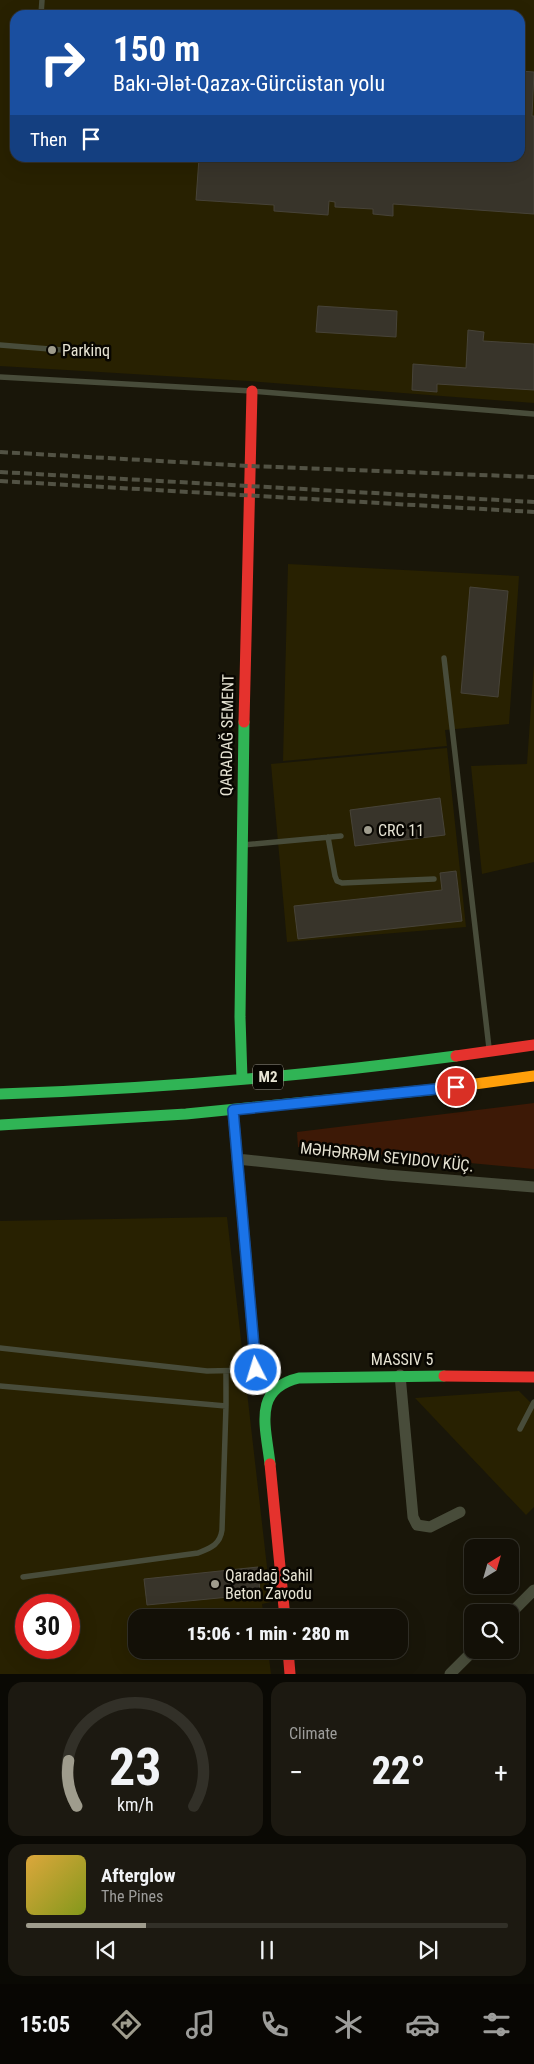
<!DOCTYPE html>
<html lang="en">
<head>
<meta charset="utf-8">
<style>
  body { margin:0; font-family:"Roboto Condensed",sans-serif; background:#1c1911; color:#f1f3f6; height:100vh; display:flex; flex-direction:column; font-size:19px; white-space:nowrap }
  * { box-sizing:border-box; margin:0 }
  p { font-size:16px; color:#9d9d9b }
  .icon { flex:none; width:28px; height:28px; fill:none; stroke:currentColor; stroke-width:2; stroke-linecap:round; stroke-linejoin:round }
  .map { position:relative; height:1674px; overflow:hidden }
  .details { display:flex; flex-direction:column; gap:8px; padding:8px; background:#0a0904; flex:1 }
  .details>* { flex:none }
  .banner { position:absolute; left:10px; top:10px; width:515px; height:152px; border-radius:15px; box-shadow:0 5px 20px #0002,0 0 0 1px #323028; background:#1a4fa0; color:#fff; overflow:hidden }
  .needle { width:32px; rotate:37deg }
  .fabs { position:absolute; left:464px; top:1539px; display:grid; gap:10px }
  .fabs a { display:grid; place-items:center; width:55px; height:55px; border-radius:10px; background:#131007; box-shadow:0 5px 20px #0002,0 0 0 1px #323028; font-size:25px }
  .speed { position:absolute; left:15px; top:1594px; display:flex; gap:10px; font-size:25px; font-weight:700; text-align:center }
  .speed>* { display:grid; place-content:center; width:65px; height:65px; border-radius:50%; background:#131007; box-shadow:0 5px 20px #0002,0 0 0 1px #323028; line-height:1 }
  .speed .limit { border:8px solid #d22; background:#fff; color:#111 }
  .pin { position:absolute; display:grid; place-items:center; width:42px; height:42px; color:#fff; margin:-21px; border:2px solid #fff; border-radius:50%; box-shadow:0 1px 5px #0007 }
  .me { position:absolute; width:55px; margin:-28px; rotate:355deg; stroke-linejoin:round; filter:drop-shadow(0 0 4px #0008) }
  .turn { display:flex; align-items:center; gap:18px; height:105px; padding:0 20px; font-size:22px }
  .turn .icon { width:65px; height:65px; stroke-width:2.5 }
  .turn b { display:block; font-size:35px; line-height:42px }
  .then { display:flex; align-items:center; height:48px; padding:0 20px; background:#0003; gap:10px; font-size:19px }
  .big { font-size:38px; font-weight:800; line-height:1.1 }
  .details .tile { flex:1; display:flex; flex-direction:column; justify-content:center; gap:8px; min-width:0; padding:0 18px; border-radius:15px; background:#1c1911 }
  .details .dial { align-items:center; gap:0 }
  .dial svg { height:130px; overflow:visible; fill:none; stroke:#323028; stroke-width:7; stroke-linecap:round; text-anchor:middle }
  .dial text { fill:#f1f3f6; stroke:none }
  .song { display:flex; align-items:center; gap:15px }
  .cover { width:60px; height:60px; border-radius:8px; background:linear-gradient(135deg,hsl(40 70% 55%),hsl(70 70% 35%)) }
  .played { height:5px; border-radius:2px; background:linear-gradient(90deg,#9f9c8d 25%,#323028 25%) }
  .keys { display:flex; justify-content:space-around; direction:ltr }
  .heat { display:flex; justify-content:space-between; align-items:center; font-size:28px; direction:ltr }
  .details .tiles { flex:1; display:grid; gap:8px; grid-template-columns:1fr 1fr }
  .tile:last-child { grid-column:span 2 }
  .trip { position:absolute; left:128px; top:1609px; width:280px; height:50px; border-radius:15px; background:#131007; box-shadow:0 5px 20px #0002,0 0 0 1px #323028; font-weight:800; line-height:50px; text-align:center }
  .menu { display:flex; height:80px; justify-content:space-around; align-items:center; background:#080603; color:#9d9d9b }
  .menu .icon { width:35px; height:35px }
  .menu .current { color:#9f9c8d }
  .menu b { font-size:22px; color:#f1f3f6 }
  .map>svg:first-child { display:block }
</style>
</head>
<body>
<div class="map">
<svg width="534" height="1674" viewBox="0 0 534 1674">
  <rect width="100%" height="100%" fill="#191609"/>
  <!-- built -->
  <path fill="#282101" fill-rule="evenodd" d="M0,0h534v403l-285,-22 -249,-15zM15,15h505v143h-505z
    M288,564l231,12 -10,148 -64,6 2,16 -164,15z
    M534,663v199l-52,12 -11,-108 56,-2z
    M447,748l19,179 -179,15 -16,-178z
    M227,1217l44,385 -9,2 2,13 -128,1v32h132l3,24h-271v-453zM26,1605h43v43h-43z
    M519,1391l15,15v101l-8,8 -111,-117z"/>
  <!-- green -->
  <path fill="#3d1906" d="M534,1103v66l-236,-22 -1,-15z"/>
  <!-- building -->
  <path fill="#38342a" stroke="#474338" d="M520,71l14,1 -2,44h2v98l-141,-10v12l-20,-2v-5l-38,-2v-5l-6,-1 -1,14 -54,-4v-6l-78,-5 3,-42h321z
    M318,306l79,5 -1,26 -80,-5z
    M468,330l16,2 -1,9 51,3v46l-97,-6v8l-25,-2 1,-26 53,4z
    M470,587l38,4 -10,106 -37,-4z
    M440,798l5,37 -90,11 -5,-36z
    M456,871l6,50 -164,18 -4,-33 148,-16 -2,-17z
    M258,1567l2,27 -113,11 -3,-26z"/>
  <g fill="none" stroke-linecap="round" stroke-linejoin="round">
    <!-- lane -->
    <path stroke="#484c3a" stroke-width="5.5" d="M41,15l1,-15
      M0,345l87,7
      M0,377l252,14 282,23
      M444,658l45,390
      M328,837l7,39 2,5 5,2 92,-4
      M243,845l98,-9
      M0,1348l207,23 49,-1
      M0,1386l226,20v-35
      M520,1429l14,-27
      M23,1577l175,-24c12,-5 22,-8 24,-23l4,-124"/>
    <!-- street -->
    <path stroke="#484c3a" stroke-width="11" d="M233,1110l23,260 9,14 7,5
      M237,1159l150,16 147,12
      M400,1375l13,142 4,8 13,2 30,-15
      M510,1614l24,-24
      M450,1674l24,-24"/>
    <!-- fast -->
    <path stroke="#30b455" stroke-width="11" d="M242,1079l-2,-62 4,-295
      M0,1094c152,-5 305,-18 456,-38
      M0,1125l186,-11 252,-25
      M270,1464c-4,-37 -18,-75 29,-86l145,-2"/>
    <!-- slow -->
    <path stroke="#ff9f0a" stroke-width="11" d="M438,1089l96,-13"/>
    <!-- jam -->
    <path stroke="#e5322d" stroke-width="11" d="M244,722l8,-331
      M456,1056l78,-11
      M444,1376l90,1
      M270,1464l15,154
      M288,1650l2,24"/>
    <!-- rail -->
    <path stroke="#525244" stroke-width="4" stroke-dasharray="8 4" stroke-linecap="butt" d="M0,452l249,14 285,11
      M0,472l534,30
      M0,481l534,31"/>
  </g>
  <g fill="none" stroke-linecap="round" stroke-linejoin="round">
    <!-- route casing -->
    <g stroke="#114b97" stroke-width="12">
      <path id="route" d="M256,1370l-23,-260 223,-23"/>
    </g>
    <!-- route -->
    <use href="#route" stroke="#1a73e8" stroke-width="9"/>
  </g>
  <!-- markers -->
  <g fill="#9f9c8d" stroke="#080601" stroke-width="2">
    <circle cx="52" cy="350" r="5"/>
    <circle cx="368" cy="830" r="5"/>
    <circle cx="215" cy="1584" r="5"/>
  </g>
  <g text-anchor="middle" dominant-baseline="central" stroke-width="5" stroke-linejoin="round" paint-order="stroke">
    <!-- shield labels -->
    <rect fill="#080601" stroke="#a4a195" stroke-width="1" x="253" y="1064.5" width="30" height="25" rx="4"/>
    <g font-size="15" font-weight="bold" fill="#e7e4d4">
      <text x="268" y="1077">M2</text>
    </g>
    <!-- poi labels -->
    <g font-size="16" fill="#e7e4d4" stroke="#080601" text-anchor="start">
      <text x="62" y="350">Parkinq</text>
      <text x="378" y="830">CRC 11</text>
      <text x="225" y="1575">Qaradağ Sahil<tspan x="225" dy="18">Beton Zavodu</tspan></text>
    </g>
    <!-- street labels -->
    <g font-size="16" fill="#e7e4d4" stroke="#080601">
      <text transform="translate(227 735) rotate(-89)">QARADAĞ SEMENT</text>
      <text transform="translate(387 1157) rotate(6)">MƏHƏRRƏM SEYIDOV KÜÇ.</text>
      <text x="402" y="1359">MASSIV 5</text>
    </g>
  </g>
</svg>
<div class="fabs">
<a><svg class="needle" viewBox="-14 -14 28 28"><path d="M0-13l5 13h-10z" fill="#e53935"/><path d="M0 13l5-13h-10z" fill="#9d9d9b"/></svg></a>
<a><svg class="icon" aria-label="search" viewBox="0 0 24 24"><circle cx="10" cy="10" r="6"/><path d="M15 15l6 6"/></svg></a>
</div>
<div class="speed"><div class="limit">30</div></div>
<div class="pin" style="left:456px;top:1087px;background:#d93025"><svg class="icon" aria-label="arrive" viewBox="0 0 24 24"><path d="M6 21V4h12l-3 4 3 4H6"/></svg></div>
<svg class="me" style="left:256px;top:1370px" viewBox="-20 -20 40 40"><circle r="17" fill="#1a73e8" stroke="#fff" stroke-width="3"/><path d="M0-11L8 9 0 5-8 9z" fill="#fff"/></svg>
<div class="trip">15:06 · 1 min · 280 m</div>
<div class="banner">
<div class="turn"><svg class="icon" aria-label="right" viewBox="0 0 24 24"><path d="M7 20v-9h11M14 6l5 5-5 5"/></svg><div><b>150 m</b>Bakı-Ələt-Qazax-Gürcüstan yolu</div></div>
<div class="then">Then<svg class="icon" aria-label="arrive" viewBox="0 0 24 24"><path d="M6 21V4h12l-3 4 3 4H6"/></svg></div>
</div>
</div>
<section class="details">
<div class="tiles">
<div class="tile dial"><svg viewBox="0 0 100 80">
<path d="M14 69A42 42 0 1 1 86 69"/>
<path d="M14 69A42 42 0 0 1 9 41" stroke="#9f9c8d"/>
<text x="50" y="56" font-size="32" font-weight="700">23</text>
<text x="50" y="72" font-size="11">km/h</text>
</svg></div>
<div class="tile"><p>Climate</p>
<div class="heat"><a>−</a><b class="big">22°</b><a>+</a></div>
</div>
<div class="tile">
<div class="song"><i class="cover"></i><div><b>Afterglow</b><p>The Pines</p></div></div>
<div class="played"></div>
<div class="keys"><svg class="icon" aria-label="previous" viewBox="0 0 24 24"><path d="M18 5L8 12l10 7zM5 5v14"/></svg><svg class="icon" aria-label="pause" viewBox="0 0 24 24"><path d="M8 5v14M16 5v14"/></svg><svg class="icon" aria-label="next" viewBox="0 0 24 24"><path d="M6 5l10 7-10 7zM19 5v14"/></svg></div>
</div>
</div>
</section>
<nav class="menu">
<b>15:05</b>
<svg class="icon current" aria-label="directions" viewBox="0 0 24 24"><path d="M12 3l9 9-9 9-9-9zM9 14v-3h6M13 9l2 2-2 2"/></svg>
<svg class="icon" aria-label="music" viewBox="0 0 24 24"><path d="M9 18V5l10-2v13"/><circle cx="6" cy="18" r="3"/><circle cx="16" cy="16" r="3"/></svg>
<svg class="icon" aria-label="phone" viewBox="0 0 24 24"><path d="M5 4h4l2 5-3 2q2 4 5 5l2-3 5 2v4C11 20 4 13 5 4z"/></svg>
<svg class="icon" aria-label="climate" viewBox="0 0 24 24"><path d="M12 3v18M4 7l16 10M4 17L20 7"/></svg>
<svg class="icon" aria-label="car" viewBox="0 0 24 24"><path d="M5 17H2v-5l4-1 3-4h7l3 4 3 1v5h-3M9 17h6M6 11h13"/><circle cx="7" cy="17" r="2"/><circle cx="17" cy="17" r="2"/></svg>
<svg class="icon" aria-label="filters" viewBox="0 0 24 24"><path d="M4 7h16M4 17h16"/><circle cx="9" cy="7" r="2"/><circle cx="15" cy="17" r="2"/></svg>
</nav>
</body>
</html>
